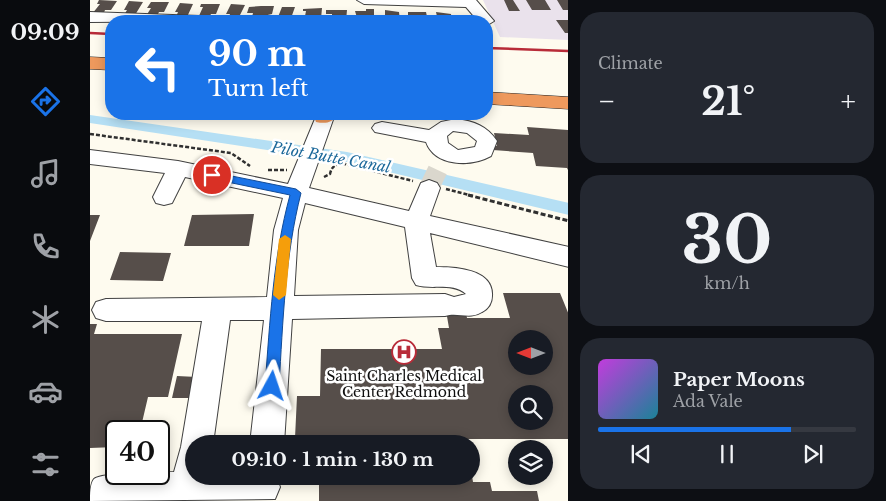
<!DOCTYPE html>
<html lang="en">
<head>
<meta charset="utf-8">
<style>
  body { margin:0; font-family:"Libre Baskerville",serif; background:#242831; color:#f1f3f6; height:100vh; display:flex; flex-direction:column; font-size:19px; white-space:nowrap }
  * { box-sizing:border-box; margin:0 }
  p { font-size:16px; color:#9ea1a6 }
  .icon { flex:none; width:28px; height:28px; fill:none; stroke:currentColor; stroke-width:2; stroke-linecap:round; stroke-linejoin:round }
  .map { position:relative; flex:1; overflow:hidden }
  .sheet { display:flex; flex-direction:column; gap:12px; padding:12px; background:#0d0f14; width:318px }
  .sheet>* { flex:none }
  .hud { position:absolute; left:15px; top:15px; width:388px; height:105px; border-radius:20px; box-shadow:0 2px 12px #0003; background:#1a73e8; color:#fff; overflow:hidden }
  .needle { width:32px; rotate:270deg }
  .controls { position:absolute; left:418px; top:330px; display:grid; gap:10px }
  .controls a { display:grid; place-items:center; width:45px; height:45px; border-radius:50%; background:#171b24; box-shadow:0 2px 12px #0003; font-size:25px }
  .speed { position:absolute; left:15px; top:420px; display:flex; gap:10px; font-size:25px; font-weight:700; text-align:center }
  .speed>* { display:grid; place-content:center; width:65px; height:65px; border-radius:50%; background:#171b24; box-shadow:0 2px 12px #0003; line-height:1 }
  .speed .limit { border:2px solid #111; border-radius:8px; background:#fff; color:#111 }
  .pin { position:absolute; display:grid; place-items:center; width:42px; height:42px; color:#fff; margin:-21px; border:2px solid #fff; border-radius:50%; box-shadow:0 1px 5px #0007 }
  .me { position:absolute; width:55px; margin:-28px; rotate:5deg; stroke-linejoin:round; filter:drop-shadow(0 0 4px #0008) }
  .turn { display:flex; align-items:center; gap:18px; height:105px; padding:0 20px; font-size:22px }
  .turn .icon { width:65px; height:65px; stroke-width:2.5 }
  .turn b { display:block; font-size:35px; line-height:42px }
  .big { font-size:38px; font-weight:700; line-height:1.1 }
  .sheet .tile { flex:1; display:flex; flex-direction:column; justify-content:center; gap:8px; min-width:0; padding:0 18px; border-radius:20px; background:#242831 }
  .sheet .dial { align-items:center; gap:0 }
  .dial b { font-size:65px; line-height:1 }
  .song { display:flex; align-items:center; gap:15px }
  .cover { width:60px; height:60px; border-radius:8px; background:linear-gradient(135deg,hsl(290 70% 55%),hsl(190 70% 35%)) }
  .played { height:5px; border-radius:2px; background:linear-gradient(90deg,#1a73e8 75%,#363941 75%) }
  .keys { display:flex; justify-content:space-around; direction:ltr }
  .heat { display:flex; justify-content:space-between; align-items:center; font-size:28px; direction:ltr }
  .trip { position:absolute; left:95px; top:435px; width:295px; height:50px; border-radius:25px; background:#171b24; box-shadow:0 2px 12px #0003; font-weight:700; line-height:50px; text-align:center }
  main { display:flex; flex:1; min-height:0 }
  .dock { display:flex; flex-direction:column; width:90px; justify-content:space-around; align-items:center; background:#090b0e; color:#9ea1a6 }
  .dock .icon { width:35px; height:35px }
  .dock .active { color:#1a73e8 }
  .dock b { font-size:22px; color:#f1f3f6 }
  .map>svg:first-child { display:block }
</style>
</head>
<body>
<main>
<nav class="dock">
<b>09:09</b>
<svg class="icon active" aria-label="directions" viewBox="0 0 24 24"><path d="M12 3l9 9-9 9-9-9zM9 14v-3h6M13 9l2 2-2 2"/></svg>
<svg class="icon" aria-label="music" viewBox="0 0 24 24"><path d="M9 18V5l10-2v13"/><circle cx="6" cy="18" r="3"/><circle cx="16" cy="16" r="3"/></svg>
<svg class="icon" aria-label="phone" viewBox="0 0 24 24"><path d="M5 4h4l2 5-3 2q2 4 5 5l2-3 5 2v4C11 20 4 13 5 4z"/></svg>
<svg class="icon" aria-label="climate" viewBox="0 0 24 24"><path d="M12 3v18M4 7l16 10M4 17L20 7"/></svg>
<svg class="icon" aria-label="car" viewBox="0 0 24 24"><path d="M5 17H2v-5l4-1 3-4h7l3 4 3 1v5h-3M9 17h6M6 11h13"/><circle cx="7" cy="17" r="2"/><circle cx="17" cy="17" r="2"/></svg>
<svg class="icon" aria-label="filters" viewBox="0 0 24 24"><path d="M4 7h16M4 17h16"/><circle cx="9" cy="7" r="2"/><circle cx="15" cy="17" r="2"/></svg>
</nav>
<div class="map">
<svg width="479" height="501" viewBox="0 0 479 501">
  <rect width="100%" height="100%" fill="#fefbef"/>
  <!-- industrial -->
  <path fill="#eae2ec" d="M393,0h85v40l-68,-3z"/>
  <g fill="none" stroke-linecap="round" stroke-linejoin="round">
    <!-- canal -->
    <path fill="#b5dff4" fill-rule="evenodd" d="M0,115l257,37 222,51v12l-222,-53 -257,-39z"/>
  </g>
  <!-- building -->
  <path fill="#564e4a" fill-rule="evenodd" d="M9,0l18,1 -6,9h-6l-2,5 -11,-1 8,-10h-3z
    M414,0h9l7,11h-11z
    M436,0h19l6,10h-19z
    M467,0h12v10h-6z
    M39,1l14,1 -8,13h-11l3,-5h-3z
    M61,2h18l-5,10h-5l-2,4h-11l5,-8h-4z
    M90,3l13,1 -6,13h-11l2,-5h-3z
    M111,4h19l-4,10h-5l-2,4h-11l5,-11h-3z
    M141,4l14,1 -7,14h-10l2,-5h-4z
    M171,6h13l-2,8 -9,2 -2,5h-10l2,-8h-6l2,-6z
    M192,7h13l-5,14h-9l1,-4h-4z
    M232,8l-1,11 -17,2 2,-10h-3v-2z
    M276,9h8v12h-16l-3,-10h11z
    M236,10h21l-1,11h-11v-2h-3v-5h-6z
    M295,10l14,2 1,9h-15z
    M318,12h18l2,9h-16l-1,-6h-3z
    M346,12l15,2 1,7h-14z
    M466,20h13v13h-4z
    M437,127l42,3v42l-2,-4 -31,-2 -3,-13 -40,-3 -1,-5 5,1 -3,-13 35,2z
    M164,214l-5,32h-65l8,-31z
    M0,215h10l-10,26z
    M30,252l51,1 -8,28 -53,-1z
    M413,293h57l9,22v124h-104l1,5h-147l1,-7 -25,1 2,-42h23l1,-47h121l-4,-21h11l-5,-29h19l4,19h43zM426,339h28v27h-28zM426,394h28v27h-28z
    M0,324h7l-3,10h88l-14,63h-20l-8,34h-24v16l-26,1z
    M87,376l20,1 -5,21h-20z
    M229,476h153l1,6h17l2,9h45l2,10h-220z"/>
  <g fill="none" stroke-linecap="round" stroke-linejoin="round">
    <!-- minor-tunnel -->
    <path stroke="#dad7cd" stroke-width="20" stroke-dasharray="20 10" stroke-linecap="butt" d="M339,188l12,-25"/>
    <!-- minor casing -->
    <g stroke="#414141" stroke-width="2">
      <path id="minor" d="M267,0h119l18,21 -8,5v-5h-8l-12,-14 -102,-3z
        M0,12l110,4 8,5 -118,1z
        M227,114h14l3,3 -25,71 100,23 12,-28 8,-3 8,3 3,5 -10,28 139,31v20l-139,-34 6,34c19,0 58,2 56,29 0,7 -4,13 -10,16 -12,8 -24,0 -37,4l-153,3 -8,125h-34l14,-124h-34l-17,124h-19v32h82l4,11 -5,12 -185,2c0,-7 0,-17 4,-22 9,-7 67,-7 80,-7l7,-25 21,-126h-96l-10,-3 -4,-8 4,-8 10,-3 161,-2 7,-67 9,-32 -98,-21 -13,26 -8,2 -8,-2 -3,-6 12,-24 -75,-9v-14l88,11 110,23zM215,203l100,24 7,51 4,7c15,5 37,-3 50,9l-12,3 -9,-3 -151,2 4,-66z
        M366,119c18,2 31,7 41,22l-6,15c-20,11 -56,11 -65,-14l-51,-10 -3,-4 3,-4 7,-2 47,8 12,-8zM363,131l14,2 10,8 -2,6 -17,3 -10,-7 -1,-7z"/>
    </g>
    <!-- highway casing -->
    <g stroke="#1f1f1f" stroke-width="1">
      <path id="highway" d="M0,57l21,1v12l-21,-1z
        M396,92l83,5v12l-83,-5z
        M223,114h25c-6,9 -12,10 -22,8z"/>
    </g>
    <!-- path-far1 -->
    <path stroke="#303030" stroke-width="2.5" stroke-dasharray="4 2" stroke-linecap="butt" d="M0,134l141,19 19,13
      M178,170h19
      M234,177l6,-3c2,-9 7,-10 15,-10l68,17
      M356,189l27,7"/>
    <!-- path -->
    <path stroke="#303030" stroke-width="3" stroke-dasharray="5 2.5" stroke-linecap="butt" d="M378,195l101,26"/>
    <!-- minor -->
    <use href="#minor" fill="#fff" fill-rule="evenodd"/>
    <!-- highway -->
    <use href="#highway" fill="#ee995d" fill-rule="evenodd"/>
    <!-- rail -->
    <path stroke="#b82b38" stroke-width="2.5" d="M0,33l21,1
      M396,48l83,3"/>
  </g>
  <!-- route -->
  <path fill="#1a73e8" stroke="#114b97" d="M122,172l84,17 5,4c-16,63 -18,128 -22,193l-2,4 -5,2 -5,-2 -2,-4c5,-64 8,-129 25,-191l-82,-17 -1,-3z"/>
  <!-- slow -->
  <path fill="#f59e0b" d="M195,235l6,4 -5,56 -7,5 -6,-5 6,-56z"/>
  <!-- icons -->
  <defs>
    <g id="hospital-ring" transform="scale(1.25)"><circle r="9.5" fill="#fff" stroke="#b82b38" stroke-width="1.5"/><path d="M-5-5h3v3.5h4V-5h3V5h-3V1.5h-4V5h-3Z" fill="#b82b38"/></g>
  </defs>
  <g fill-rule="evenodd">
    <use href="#hospital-ring" x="314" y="352"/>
  </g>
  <g text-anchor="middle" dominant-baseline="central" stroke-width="5" stroke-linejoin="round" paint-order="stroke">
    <!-- poi labels -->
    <g font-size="14" fill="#0e0e0e" stroke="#fff">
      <text x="314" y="376">Saint Charles Medical<tspan x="314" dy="16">Center Redmond</tspan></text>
    </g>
    <!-- water labels -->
    <g font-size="15" font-style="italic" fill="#1c689a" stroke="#fff">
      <text transform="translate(241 157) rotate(10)">Pilot Butte Canal</text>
    </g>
  </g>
</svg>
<div class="controls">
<a><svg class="needle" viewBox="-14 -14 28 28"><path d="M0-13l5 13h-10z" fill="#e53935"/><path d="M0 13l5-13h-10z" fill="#9ea1a6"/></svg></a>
<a><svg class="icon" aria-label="search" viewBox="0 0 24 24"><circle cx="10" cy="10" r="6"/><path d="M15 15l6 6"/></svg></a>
<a><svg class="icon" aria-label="layers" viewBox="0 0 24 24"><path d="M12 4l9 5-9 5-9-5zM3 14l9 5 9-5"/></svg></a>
</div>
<div class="speed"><div class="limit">40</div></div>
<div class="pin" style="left:122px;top:175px;background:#d93025"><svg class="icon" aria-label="arrive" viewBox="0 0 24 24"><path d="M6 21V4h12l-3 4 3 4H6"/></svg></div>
<svg class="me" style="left:182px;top:386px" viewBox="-20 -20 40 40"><path d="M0-17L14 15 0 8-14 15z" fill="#1a73e8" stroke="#fff" stroke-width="4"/></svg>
<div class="trip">09:10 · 1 min · 130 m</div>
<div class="hud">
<div class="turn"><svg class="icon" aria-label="left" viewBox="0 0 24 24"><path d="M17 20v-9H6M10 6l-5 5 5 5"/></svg><div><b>90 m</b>Turn left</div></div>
</div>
</div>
<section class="sheet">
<div class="tile"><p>Climate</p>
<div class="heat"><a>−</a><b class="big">21°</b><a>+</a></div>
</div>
<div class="tile dial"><b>30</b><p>km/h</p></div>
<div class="tile">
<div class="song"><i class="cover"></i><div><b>Paper Moons</b><p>Ada Vale</p></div></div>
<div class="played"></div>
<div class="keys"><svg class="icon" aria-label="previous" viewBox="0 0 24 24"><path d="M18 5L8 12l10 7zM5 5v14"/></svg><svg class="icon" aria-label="pause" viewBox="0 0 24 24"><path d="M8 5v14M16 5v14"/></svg><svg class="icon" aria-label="next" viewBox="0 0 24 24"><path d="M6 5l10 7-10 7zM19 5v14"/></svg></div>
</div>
</section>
</main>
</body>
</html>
